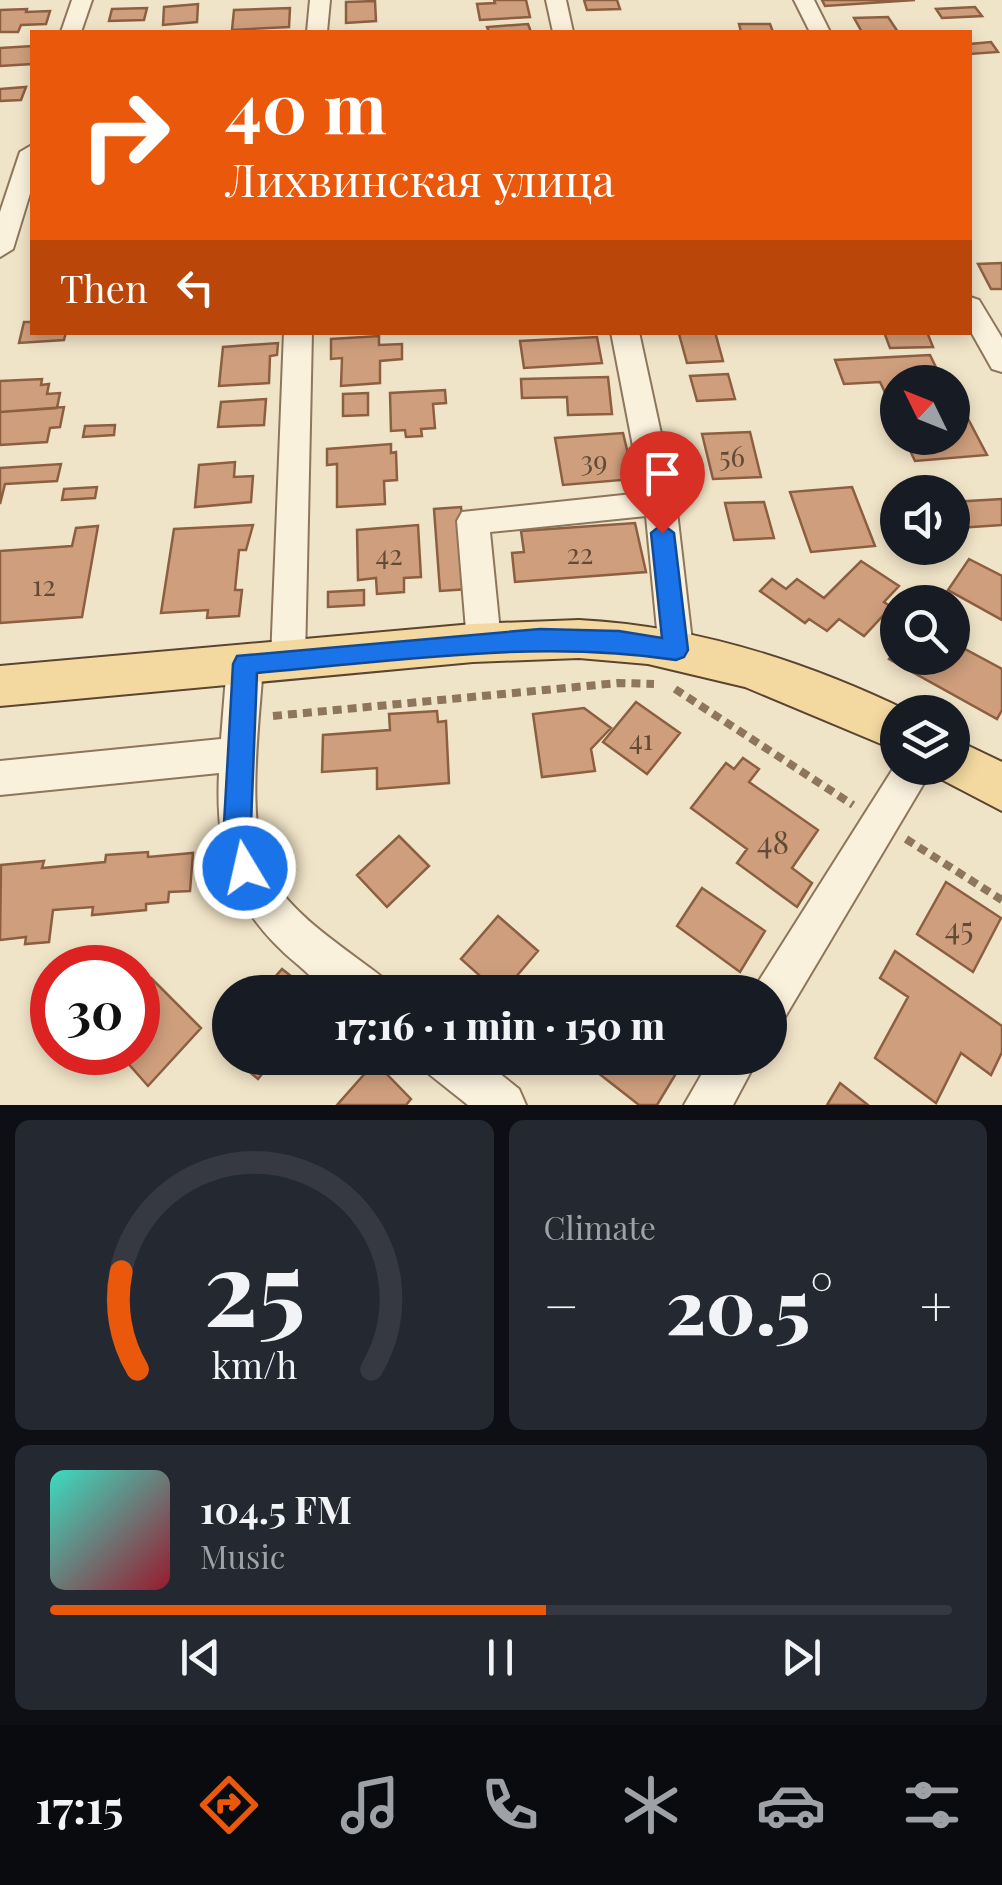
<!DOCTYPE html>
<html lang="en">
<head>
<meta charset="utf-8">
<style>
  body { margin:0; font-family:"Playfair Display",serif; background:#242831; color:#f1f3f6; height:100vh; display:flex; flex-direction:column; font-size:38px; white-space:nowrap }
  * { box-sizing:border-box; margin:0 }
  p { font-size:32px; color:#9ea1a6 }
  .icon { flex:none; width:55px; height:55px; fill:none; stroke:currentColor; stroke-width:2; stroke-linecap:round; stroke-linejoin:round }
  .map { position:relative; height:1105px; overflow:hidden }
  .details { display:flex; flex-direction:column; gap:15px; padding:15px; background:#0d0f14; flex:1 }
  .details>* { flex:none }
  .top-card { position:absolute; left:30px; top:30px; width:942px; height:305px; border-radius:0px; box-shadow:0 5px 15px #0003; background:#ea580c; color:#fff; overflow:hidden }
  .needle { width:65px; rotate:313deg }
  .controls { position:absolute; left:880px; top:365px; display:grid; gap:20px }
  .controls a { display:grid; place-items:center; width:90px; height:90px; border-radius:50%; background:#171b24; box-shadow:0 5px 15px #0003; font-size:50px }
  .speed { position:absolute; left:30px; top:945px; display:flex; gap:20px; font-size:50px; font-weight:700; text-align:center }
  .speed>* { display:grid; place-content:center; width:130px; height:130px; border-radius:50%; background:#171b24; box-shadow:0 5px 15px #0003; line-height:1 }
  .speed .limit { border:15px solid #d22; background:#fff; color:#111 }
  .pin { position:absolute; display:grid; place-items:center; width:85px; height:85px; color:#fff; margin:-102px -42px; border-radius:50% 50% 50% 0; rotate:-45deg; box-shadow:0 0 10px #0007 }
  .pin .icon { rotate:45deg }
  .me { position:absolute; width:110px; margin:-55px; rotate:351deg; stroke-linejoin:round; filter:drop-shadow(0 0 8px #0008) }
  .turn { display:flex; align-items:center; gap:35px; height:210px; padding:0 30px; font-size:45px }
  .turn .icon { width:130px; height:130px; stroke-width:2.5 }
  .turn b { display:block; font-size:70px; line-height:85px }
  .then { display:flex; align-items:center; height:95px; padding:0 30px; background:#0003; gap:20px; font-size:38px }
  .big { font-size:75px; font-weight:800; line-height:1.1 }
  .details .widget { flex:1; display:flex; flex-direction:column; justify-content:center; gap:15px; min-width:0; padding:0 35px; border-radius:15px; background:#242831 }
  .details .dial { align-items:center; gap:0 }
  .dial svg { height:260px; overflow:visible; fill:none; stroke:#363941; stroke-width:7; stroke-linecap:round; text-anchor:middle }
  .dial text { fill:#f1f3f6; stroke:none }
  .song { display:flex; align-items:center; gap:30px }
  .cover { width:120px; height:120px; border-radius:15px; background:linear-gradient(135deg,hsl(170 70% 55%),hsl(350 70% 35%)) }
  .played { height:10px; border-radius:5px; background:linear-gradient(90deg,#ea580c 55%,#363941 55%) }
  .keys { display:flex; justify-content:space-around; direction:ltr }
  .heat { display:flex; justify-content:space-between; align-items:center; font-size:55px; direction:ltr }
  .details .tiles { flex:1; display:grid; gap:15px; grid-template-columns:1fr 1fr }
  .widget:last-child { grid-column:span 2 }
  .trip { position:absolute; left:212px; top:975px; width:575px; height:100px; border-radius:50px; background:#171b24; box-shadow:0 5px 15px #0003; font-weight:800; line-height:100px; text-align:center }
  .menu { display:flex; height:160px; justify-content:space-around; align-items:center; background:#090b0e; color:#9ea1a6 }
  .menu .icon { width:70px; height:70px }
  .menu .current { color:#ea580c }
  .menu b { font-size:45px; color:#f1f3f6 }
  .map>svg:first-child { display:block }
</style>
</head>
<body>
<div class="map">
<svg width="1002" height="1105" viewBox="0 0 1002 1105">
  <rect width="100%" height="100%" fill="#f0e4c8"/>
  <!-- building -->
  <path fill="#cf9f7d" stroke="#8d5f41" stroke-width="2.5" d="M494,0h32l4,17 -50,3 -3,-16 18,-1z
    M584,0h33l3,9 -33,1z
    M822,0h93l-90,6z
    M375,1l1,20 -30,2v-21z
    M198,4l-1,18 -34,3 1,-18z
    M975,7l7,9 -40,2 -6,-9z
    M147,8l-3,12 -35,1 3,-12z
    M290,8l-1,19 -57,3 2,-20z
    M27,9l-1,3 24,-1 -4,13 -25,1 -3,7h-18v-22z
    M888,17l10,15h-36l-8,-14z
    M528,24l3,8h-42l-2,-5z
    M739,24h31l3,8h-32z
    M991,42l7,10 -28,2v-10z
    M32,46v18l-32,2v-18z
    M26,87l-5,13 -21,1v-12z
    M1002,263v26h-11l-13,-25z
    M24,322h8v10h34l-2,8 -45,3z
    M667,332h48l8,29 -36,2 -8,-29z
    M884,332h43l6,15 -43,1z
    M379,336v9l23,-1v15l-22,2v22l-39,3 1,-28 -11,1v-20z
    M597,337l5,26 -78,5 -4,-27z
    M278,343l-1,12 -7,1 -1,27 -50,3 4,-39z
    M930,355l13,27h-45v18l-9,1 -9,-19 -36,2 -9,-24z
    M728,374l7,25 -38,2 -7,-25z
    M608,377l4,37 -44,1 -1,-18 -45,1 -1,-19z
    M42,379l-1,6 8,-1 -2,10 13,-1 -3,15 -57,4v-31z
    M445,390l1,13 -13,1 2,24 -14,1 1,7 -16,1 -1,-7 -14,1 -1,-38z
    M368,393v22l-25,1v-22z
    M266,399l-2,26 -46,2 3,-25z
    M64,407l-4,20 -10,1 -3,14 -47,3v-33z
    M965,413l22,42 -72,6 -11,-23h48v-24z
    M115,425l-1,10 -31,2 2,-11z
    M750,432l11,45 -48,2 -11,-45z
    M623,433l11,46 -71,6 -8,-47z
    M391,444v9l5,-1 1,28 -13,1 1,23 -48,3v-43l-10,1v-16z
    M235,462l-1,15 19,-1 -2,26 -56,5 4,-42z
    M61,464l-4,17 -52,3 -5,20v-36z
    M97,487l-2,11 -33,2 2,-11z
    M852,487l23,59 -64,6 -21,-60z
    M1002,499v26l-44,3 -6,-26z
    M764,502l10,36 -40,2 -9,-37z
    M461,507l8,82 -29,2 -6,-82z
    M635,523l11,49 -131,10 -3,-29 12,-1 -3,-21z
    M253,525l-7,25h-7l-4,40h7l-3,26 -32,2 1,-8 -47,3 13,-84z
    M418,525l3,52 -17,1v14l-27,2 -1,-16 -18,2 -1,-50z
    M98,526l-16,91 -82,6v-72l72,-5 4,-18z
    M969,559l33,17v44l-54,-30z
    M861,561l38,25 -15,16 7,5 -27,29 -25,-17 -12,12 -18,-12 -4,4 -45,-32 12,-12 14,10 11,-10 27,19z
    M364,590v15l-36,2v-15z
    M952,642l50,27v41l-5,9 -108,-60 9,-13v12h54z
    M636,702l44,31 -33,41 -44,-32z
    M584,708l27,20 -20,21 4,22 -53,6 -9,-63z
    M437,711l1,11 8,-1 3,62 -72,6v-21l-55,4 1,-37 67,-5 -1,-16z
    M743,758l16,11 -10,13 69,48 -26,38 20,15 -15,24 -60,-44 10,-14 -56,-41 35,-45 8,6z
    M399,836l30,30 -42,41 -30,-32z
    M148,852v5l45,-4 -3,38 -21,1 -1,10 -22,2v6l-54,5 1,-8 -40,3 -4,32 -24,2 1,-7 -26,3 1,-75 43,-4 -2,7 63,-6 1,-7z
    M946,882l55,36 -28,54 -56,-38z
    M702,888l63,43 -25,41 -63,-46z
    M498,916l40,35 -35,41h-5l-37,-33z
    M895,951l107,75v26l-11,23 -30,-22 -25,50 -61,-45 33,-61 -28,-19z
    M282,969l29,23h-49z
    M151,978l50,50 -53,58 -30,-34h20v-60z
    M233,1058h42l-17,21z
    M579,1058h97l7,4 -26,43h-18z
    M375,1062l36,37 -5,6h-69z
    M840,1083l28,22h-41z"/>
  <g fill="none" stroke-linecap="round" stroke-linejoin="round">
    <!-- minor casing -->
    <g stroke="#8d765c" stroke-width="4">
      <path id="minor" d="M72,0h20l-11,32h-20z
        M310,0h20l-3,32h-20z
        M546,0h20l7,32h-20z
        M794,0h20l16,32h-20z
        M32,145v42l-19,62 -13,8v-45l20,-60z
        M970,297l9,3 23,38v34l-10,-3 -22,-39z
        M284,332h28l-7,328 -5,11 -12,4 -12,-4 -5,-11z
        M611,332h28l37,171 17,147 -5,10 -12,5 -12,-5 -5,-10 -13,-134 -156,16 11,110 -5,10 -12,5 -12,-5 -5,-10 -10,-121 5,-9 180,-19z
        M245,649l12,4 6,11c-3,55 -20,168 9,215 26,41 73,69 110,98l6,15c-15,0 -40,5 -54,0 -12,-3 -27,-20 -37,-28 -64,-53 -82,-108 -78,-191l-219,22v-34l221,-22 6,-75 6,-11z
        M898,761v7h35l-148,249 -15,6v-31h-17l2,-5z
        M423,1058h57l39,31 7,16h-58l-39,-31z
        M711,1058h47l-25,47h-49z"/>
    </g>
    <!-- major casing -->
    <g stroke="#5b4430" stroke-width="4">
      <path id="major" d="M579,620c117,6 226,41 331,92h-12v39l-153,-64 -97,-23 -69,-6 -106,4 -473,44v-40l473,-42z
        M952,738l50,24v49l-67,-35 -4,-8h21z"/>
    </g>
    <!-- path -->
    <path stroke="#8d765c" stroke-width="8" stroke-dasharray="9 6" stroke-linecap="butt" d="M675,689l178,116
      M273,716l345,-33 36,1
      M906,839l96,61"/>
    <!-- minor -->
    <use href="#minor" fill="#faf1dc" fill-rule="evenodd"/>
    <!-- major -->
    <use href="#major" fill="#f3d9a0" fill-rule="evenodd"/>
  </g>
  <!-- route -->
  <path fill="#1a73e8" stroke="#114b97" stroke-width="2.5" d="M662,524l12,9 14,117 -4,7 -8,3c-139,-21 -280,1 -419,13l-6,151 8,44 -4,10 -10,4 -10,-4 -11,-54 9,-160 4,-8 303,-27 79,2 43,7 -11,-105z"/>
  <g text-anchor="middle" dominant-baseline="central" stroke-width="10" stroke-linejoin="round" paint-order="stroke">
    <!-- number labels -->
    <g font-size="28" fill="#624a37">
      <text x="732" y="455">56</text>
      <text x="594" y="459">39</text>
      <text x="580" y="552">22</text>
      <text x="389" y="553">42</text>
      <text x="44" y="584">12</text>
      <text x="641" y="738">41</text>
    </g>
    <!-- near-number labels -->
    <g font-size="32" fill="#624a37">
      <text x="773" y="840">48</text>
      <text x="959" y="926">45</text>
    </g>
  </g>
</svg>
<div class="controls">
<a><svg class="needle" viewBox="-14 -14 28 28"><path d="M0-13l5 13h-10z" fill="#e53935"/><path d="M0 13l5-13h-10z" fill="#9ea1a6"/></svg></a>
<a><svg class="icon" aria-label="sound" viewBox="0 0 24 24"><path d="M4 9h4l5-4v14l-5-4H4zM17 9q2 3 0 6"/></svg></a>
<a><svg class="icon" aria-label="search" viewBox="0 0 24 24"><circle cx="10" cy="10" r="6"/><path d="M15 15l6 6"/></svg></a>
<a><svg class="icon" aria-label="layers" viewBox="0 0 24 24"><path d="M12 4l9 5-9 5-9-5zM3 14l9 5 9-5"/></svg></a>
</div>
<div class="speed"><div class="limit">30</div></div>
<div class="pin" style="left:662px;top:533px;background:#d93025"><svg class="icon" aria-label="arrive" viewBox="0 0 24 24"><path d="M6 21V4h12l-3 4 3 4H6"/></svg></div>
<svg class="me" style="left:245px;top:868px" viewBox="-20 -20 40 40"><circle r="17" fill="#1a73e8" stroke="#fff" stroke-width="3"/><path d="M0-11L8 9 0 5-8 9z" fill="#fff"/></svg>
<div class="trip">17:16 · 1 min · 150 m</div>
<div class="top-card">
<div class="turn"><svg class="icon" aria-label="right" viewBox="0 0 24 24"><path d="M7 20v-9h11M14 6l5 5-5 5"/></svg><div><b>40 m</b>Лихвинская улица</div></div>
<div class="then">Then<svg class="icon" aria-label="left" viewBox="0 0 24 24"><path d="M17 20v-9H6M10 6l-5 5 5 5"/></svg></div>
</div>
</div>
<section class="details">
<div class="tiles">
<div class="widget dial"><svg viewBox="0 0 100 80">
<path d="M14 69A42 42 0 1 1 86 69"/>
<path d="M14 69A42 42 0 0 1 9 39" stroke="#ea580c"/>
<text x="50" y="56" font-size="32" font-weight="700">25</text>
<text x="50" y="72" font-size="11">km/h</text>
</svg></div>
<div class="widget"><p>Climate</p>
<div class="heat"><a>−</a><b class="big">20.5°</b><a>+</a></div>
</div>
<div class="widget">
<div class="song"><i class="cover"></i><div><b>104.5 FM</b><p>Music</p></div></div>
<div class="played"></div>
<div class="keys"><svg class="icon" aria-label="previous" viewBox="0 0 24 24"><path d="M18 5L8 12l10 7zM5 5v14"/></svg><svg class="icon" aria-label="pause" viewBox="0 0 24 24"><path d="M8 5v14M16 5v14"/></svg><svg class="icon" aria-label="next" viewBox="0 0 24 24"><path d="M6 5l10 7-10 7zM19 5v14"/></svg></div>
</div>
</div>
</section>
<nav class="menu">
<b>17:15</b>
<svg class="icon current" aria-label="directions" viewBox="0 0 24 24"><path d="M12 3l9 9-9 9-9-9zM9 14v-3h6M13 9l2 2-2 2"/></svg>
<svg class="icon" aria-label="music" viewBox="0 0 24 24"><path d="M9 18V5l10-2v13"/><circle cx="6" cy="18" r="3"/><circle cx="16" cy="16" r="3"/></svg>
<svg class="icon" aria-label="phone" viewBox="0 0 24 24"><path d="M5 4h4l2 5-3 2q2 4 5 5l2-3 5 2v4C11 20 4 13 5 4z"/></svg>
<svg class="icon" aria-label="climate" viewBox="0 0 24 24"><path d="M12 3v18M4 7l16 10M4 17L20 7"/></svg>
<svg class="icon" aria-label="car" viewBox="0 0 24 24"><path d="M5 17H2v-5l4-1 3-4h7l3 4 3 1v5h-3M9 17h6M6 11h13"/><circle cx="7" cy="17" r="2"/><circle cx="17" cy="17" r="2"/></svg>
<svg class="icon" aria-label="filters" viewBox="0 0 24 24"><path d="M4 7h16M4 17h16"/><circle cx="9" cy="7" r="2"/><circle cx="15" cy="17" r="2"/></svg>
</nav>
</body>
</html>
